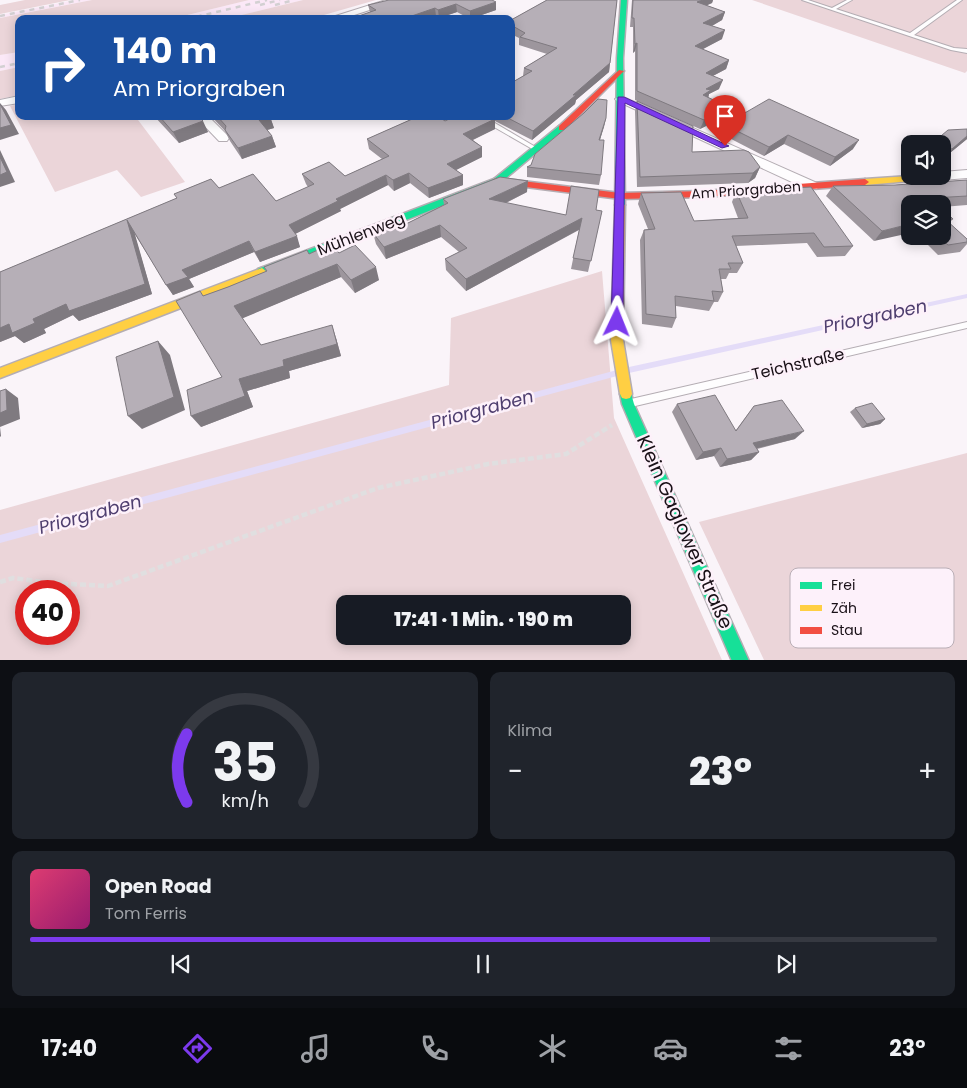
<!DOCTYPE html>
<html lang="de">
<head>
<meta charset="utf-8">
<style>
  body { margin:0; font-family:Poppins,sans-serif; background:#20242c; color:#f1f3f6; height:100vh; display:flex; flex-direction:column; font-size:19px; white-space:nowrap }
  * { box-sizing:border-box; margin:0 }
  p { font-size:16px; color:#9ea1a6 }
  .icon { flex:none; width:28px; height:28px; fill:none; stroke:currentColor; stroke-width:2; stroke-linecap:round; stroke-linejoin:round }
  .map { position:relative; height:660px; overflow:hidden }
  .panel { display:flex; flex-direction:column; gap:12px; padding:12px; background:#0d0f14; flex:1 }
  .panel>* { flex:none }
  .top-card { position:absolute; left:15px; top:15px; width:500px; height:105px; border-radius:10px; box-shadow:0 2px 12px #0003; background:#1a4fa0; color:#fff; overflow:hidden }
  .fabs { position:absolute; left:901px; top:135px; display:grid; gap:10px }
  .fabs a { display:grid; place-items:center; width:50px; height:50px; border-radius:10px; background:#171b24; box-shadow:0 2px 12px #0003; font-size:25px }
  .speed { position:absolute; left:15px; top:580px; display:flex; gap:10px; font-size:25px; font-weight:700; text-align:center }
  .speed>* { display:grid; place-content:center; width:65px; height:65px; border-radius:50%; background:#171b24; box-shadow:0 2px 12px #0003; line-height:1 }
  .speed .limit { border:8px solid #d22; background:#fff; color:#111 }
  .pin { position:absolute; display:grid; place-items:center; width:42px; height:42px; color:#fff; margin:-51px -21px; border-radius:50% 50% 50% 0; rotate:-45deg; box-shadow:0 0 5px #0007 }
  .pin .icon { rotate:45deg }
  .me { position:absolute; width:55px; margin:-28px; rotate:2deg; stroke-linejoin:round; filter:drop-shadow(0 0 4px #0008) }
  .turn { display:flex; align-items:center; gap:18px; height:105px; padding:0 15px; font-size:22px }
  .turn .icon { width:65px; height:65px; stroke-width:2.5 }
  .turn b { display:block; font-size:35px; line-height:42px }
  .big { font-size:38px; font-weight:800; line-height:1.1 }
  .panel .card { flex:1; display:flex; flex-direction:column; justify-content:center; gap:8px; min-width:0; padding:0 18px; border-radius:10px; background:#20242c }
  .panel .dial { align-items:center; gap:0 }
  .dial svg { height:130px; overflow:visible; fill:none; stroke:#363941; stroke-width:7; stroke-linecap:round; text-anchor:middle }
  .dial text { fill:#f1f3f6; stroke:none }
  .song { display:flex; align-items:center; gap:15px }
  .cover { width:60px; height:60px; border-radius:8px; background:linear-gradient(135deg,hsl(340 70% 55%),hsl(320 70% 35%)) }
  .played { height:5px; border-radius:2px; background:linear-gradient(90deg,#7c3aed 75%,#363941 75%) }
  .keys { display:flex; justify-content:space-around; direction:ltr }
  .heat { display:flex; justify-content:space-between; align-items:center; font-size:28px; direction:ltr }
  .panel .tiles { flex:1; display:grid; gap:12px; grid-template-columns:1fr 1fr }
  .card:last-child { grid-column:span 2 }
  .trip { position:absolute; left:336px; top:595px; width:295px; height:50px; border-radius:10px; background:#171b24; box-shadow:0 2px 12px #0003; font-weight:800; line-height:50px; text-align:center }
  .menu { display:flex; height:80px; justify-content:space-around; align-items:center; background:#090b0e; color:#9ea1a6 }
  .menu .icon { width:35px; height:35px }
  .menu .current { color:#7c3aed }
  .menu b { font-size:22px; color:#f1f3f6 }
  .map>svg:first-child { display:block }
</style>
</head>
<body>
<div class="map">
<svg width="967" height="661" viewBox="0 0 967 661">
  <rect width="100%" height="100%" fill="#faf4f9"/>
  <!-- built -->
  <path fill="#fbe8f7" d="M75,0h17l-92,18v-3z
    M249,0h54l-78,19h-54z
    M19,52v15l-19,4v-16z"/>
  <!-- green -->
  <path fill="#ebd5d9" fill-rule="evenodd" d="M25,0h45l-70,14v-9z
    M92,0h157l-78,19h-152v33l-19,3v-37z
    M303,0h73l-66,19h-85z
    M752,0h215v71l-2,2z
    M19,67v28l-19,4v-28z
    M19,104v12h116l50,66 -44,15 -24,-27 -62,22 -45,-86z
    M602,271l12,147 108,242 -722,1v-151l449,-125 2,-67zM26,591h43v43h-43zM345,604h277v32h-277z
    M967,453v207h-203l-65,-138z"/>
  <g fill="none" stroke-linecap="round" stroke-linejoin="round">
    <!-- stream -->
    <path fill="#e4dcf8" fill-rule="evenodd" d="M967,294v4l-338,75 -2,-1 -1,-2 1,-2 2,-1z
      M617,370l2,1 1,2 -1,2 -2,1 -617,167v-8z"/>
    <!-- lane casing -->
    <g stroke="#b4adb3" stroke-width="2">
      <path id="lane" d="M802,0h6l24,8 15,-8h5l-16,9 74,24 47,-33h5l-48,35 40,13 13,1v4l-16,-3z
        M475,116h8l56,33 -5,1z
        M967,322v6l-336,79 -3,-1 -2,-3 2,-3 3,-1z"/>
    </g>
    <!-- street casing -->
    <g stroke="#b4adb3" stroke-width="2">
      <path id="street" d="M386,0h14l-58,19h-16z
        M19,96v7l-19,3v-6z
        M621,96l196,87 2,3 -2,3h-10l-190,-88 -2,-2z
        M195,116h13l19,19 2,3 -2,3h-8z
        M967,170v8l-25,2 -7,-4h7v-4z"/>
    </g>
    <!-- fast casing -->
    <g stroke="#b4adb3" stroke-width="3">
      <path id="fast" d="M621,0h6l-4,58 2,147 -5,3 -5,-3 2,-147z
        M559,126l7,2 -66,55 -234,92 -4,1 -5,-4 1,-3 236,-90z
        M626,389l4,1 4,14 115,257h-17l-110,-257 -2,-10 2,-4z"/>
    </g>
    <!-- slow casing -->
    <g stroke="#b4adb3" stroke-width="3">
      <path id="slow" d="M942,173l4,3 -1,2 -80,7 -4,-3 4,-3 45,-3h32z
        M620,202l5,3 -2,135 9,54 -2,4 -4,1 -4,-1 -2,-4 -9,-54 4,-135z
        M262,268l5,4 -1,3 -266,103v-10z"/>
    </g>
    <!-- jam casing -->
    <g stroke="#b4adb3" stroke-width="3">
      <path id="jam" d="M619,70l5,1 -59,59h-6v-4z
        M497,178l123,15 85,-2 160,-12 4,3 -4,3 -160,12 -85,2 -126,-16v-4z"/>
    </g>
    <!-- path -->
    <path stroke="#e0dfe0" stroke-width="4.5" stroke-dasharray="6 3" stroke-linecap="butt" d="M0,582l13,-4 37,5 58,3 270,-98 110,-24 78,-10 46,-29"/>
    <!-- lane -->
    <use href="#lane" fill="#fefdfe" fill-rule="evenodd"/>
    <!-- street -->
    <use href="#street" fill="#fefdfe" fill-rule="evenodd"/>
    <!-- fast -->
    <use href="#fast" fill="#16e098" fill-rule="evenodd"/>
    <!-- slow -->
    <use href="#slow" fill="#ffcf43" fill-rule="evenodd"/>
    <!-- jam -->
    <use href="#jam" fill="#f24e42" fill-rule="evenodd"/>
    <!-- rail -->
    <path stroke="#d3d0d2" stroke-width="2.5" stroke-dasharray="5 5" stroke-linecap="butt" d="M260,5l20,-5
      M275,5l19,-5
      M0,16l80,-16
      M187,19l80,-19
      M0,67l19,-4"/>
  </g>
  <!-- wall -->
  <path fill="#9d969d" d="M492,0l4,10 -26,9 -13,-7 -18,6 -3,-2 -66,-4 -2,-7z
    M547,0h70l-8,72 -33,28 -1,4 -43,36 -37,-19v8l-22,11 9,7v10l-26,13 7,5v10l-34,13 -19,-15 -16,8 -6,-6 -48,24 1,2 -46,23 5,13 -40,15 -6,-10 -65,27 5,8 -21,8 -39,-62 18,61 -73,27 -6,-6 -29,14 2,4 -22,10 -9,-7 -15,6v-70l177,-74 -3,-4 37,-15 8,9 34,-14 23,27 32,-14 -2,-3 -4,-10 27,-12 16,14 37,-17 -13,-10 -2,-10 52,-23h19l7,5 10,-5h56v-33l12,-7 1,-8 23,-14 -28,-9v-7l-8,-4v-14z
    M632,0h81l-1,3 -6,2 19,7 -3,8 -10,6 10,13 -20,10 27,11 -3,9 -13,7 6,13 -10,5 -1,4 35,16 110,35 -23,17 -46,-22 -20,12 -58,-30 -6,3 -65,-29v-49l-2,2v-26h-3z
    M637,101l55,51 68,15 -5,11 -7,5 -111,4 -2,-76z
    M154,116h44l10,16 -29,11z
    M211,116h59l4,12 -7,2 5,6 4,11 -34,12 -12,-18 -5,-10z
    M606,118l-6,22 1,35 -2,10 -72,-8v-10l4,-2z
    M967,129v10l-22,18 -3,-1v-12h-9l2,-3z
    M967,180v25l-25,2v-3h-32l-36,37 -48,-45 7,-10 62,-1z
    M736,191l117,55 -8,10 -28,1 -10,-14 -71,3 7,17 -6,10h-8l-3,6h-5l2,13 -5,10h-4l-5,9 -33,-5v12l-4,10 -30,-4 -2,-84 4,-10 4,-1 -10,-25 3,-11 53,28 44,-3 -6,-16z
    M527,192l-21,11 60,12 30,-5 6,1 -14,61 -17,-3 8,-39 -113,61 -20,-21 -1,-11 14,-7 -18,-15 -55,22 -10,-15 -3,-11 31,-8 40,-20 -1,-6z
    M942,208l11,11 -4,4 18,16v5l-7,8 -22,3 -19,-19h23z
    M339,253l40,27 -24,13 -14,-16 -99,41 19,27 75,-7 5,18 -52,15 1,7 -43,13 6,16 -52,20 21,-50 -19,-81 25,-9 38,-15 -2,-5 45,-13z
    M677,404l59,26 18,-24 41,33 -38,10 2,3 -8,8 -31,7 -6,-11 -18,4 -24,-48z
    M855,408l30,11 -5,5 -18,4 -12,-16z"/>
  <!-- shaded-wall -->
  <path fill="#7f7a80" d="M703,0h10l-1,3 -17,8 2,-9z
    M496,2v8l-26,9v-8z
    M456,4l1,8 -18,6 -1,-8z
    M435,8l1,8 -8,3h-25z
    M725,12l-3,8 -21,12 2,-9z
    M725,30l-3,9 -30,16 3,-9z
    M637,43l-2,8 -2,2 2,-9z
    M729,60l-3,9 -23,12 3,-8z
    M610,63l-1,9 -33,28 -1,4 -43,36 1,-9 40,-36z
    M723,80l-4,9 -10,5 -1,5 -8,5 6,-15z
    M0,103l6,7 13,24 -19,6z
    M270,117l4,11 -11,3 -4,-11z
    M709,117l-3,9 -6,3 4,-9z
    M606,118l-2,9 -7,22 2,-9z
    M495,119v10l-31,15 -1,-10z
    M203,121l5,11 -29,11 -6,-11z
    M788,135l-4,9 -20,12 5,-9z
    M272,136l4,11 -34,12 -4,-11z
    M967,136v3l-22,18 7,-8z
    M859,140l-6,9 -23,17 5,-9z
    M482,147v10l-34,17 -1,-10z
    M0,150l15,32 -15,5z
    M760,167l-5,11 -7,5 5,-10z
    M409,173l1,10 -16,8 -1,-11z
    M386,175l2,10 -48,24 1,2 -48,24 -4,-10 47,-26z
    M463,175v10l-34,13 -1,-10z
    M528,181l-1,11 -38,19v-12z
    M582,218l-2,11 -114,62v-12z
    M127,220l7,11 18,63 -73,27 -6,-6 -29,14 2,4 -22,10 -9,-7 -15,6v-14l9,-4 24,-5z
    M910,224v9l-36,8 8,-10z
    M440,225l1,12 -55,22 -2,-12z
    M297,236l3,11 -40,15 -5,-10z
    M249,241l5,11 -65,27 5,8 -21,8 -7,-10 16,-15z
    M337,264l4,13 -100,42 -7,-13z
    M376,267l3,13 -24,13 -4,-13z
    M332,325l4,13 5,18 -52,15 1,7 -43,13 6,16 -52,20 -10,-11 48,-37 44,-19z
    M158,341l12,14 15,55 -43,19 -14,-13z
    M6,389l12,9 2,21 -20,8 1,9 -1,1v-24z
    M885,419l-5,5 -18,4 5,-4z
    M804,431l-9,8 -49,12 7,-8z
    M721,448l-7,8 -18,4 7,-8z
    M759,452l-8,8 -31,7 7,-8z"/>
  <!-- building -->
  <path fill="#b6afb7" stroke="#7f7a80" d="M389,0h103l4,2 -26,9 -14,-7 -18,6 -3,-2 -32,11h-53l26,-9 -8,-5z
    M547,0h70l-7,63 -37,32h3l-43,36 -29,-15h7v-33l21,-12 -8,-3 33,-20 -37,-11 5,-4 -14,-8v-5z
    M633,0h70l-6,2 28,10 -22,11 22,7 -30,16 34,14 -23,13 17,7 -17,9 5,1 -8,5 40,19 26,-15 90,41 -24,17 -47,-22 -19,12 -60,-30 -5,3 -67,-29v-48l-2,1 -1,-26h-2z
    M598,99l9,1 -1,18 -7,22h5l-3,35 -74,-8 4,-2 4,-11 49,-41z
    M637,101l56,25 -1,26 52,-2 5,2 11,15 -7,6 -113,4z
    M0,104l11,21 -11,3z
    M159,116h39l5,5 -30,11z
    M217,116h53v1l-11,3 13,16 -34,12 -13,-18 1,-4z
    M419,116h19l7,5 10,-5h34l6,3 -32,15 19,13 -35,17 16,11 -35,13 -19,-15 -16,7 -7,-5 -50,24 2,2 -49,24 8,11 -42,16 -6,-11 -67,29 6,7 -22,8 -39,-65 18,64 -76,27 -3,-7 -33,15 2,4 -23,10 -3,-9 -9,4v-56l177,-74 -3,-4 37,-15 8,9 34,-14 23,27 38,-17 -12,-10 27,-12 16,14 44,-20 -22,-17z
    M967,129v7l-15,13 -10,-4v-1h-2l-5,-3 13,-11z
    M0,157l7,15 -7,3z
    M500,177l28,4 -39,18 77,16 5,-29 28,4 -3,20 6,1 -11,50 -18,-3 9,-40 -116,61 -21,-20 22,-11 -27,-23 -56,22 -11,-14 29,-11 2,3 44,-22 -5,-4z
    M967,180v16l-35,2 6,6h-28v20l-28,7 -49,-45 62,-1z
    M811,187l42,59 -29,1 -10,-14 -82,3 11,27h-15l3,6h-12l4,23 -11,-1 2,10 -39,-5 1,22 -30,-4 -2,-84 11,-1 -14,-36 40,-1 13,29 54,-3 -12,-27z
    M942,208l11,11h-8l22,20v3l-19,3 -10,-9h4z
    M331,244l8,9 16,-8 21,22 -25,13 -14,-16 -103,42 27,39 71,-20 5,19 -54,16 1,6 -45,13 6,17 -54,20 -4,-26 35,-13 -46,-76 24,-10 3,5 25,-9 39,-16 -3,-4 43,-17 2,4z
    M158,341l16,56 -46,19 -12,-59z
    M6,389l1,21 -7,3v-22z
    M715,395l21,36 18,-25 28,-6 22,31 -51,12 6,9 -32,7 -6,-11 -18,4 -26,-48z
    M872,403l13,16 -18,5 -12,-16z"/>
  <!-- route -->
  <path fill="#7c3aed" stroke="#51269a" d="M618,97h6l105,49 -7,2 -97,-45 -2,219 -6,4 -6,-4z"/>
  <g text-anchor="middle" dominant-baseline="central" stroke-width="5" stroke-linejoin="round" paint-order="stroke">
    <!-- far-street labels -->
    <g font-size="14" fill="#191017" stroke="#fdf1fa">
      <text transform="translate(746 190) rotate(-4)">Am Priorgraben</text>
    </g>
    <!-- street labels -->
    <g font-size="16" fill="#191017" stroke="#fdf1fa">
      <text transform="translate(361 234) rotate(-21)">Mühlenweg</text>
      <text transform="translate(798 364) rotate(-13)">Teichstraße</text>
    </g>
    <!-- water labels -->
    <g font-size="18" font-style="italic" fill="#4e3e6f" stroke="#fdf1fa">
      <text transform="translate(875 316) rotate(-12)">Priorgraben</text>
      <text transform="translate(482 409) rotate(-15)">Priorgraben</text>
      <text transform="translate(90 514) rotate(-15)">Priorgraben</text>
    </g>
    <!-- near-street labels -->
    <g font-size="19" fill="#191017" stroke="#fdf1fa">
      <text transform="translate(685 532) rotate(66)">Klein Gaglower Straße</text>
    </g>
  </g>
  <!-- legend -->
  <rect x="790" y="568" width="164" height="80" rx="8" fill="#fdf1fa" stroke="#b9aeb6" stroke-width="1"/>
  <rect x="800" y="582" width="22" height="7" fill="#16e098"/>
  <rect x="800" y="605" width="22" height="6" fill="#ffcf43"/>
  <rect x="800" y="627" width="22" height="7" fill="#f24e42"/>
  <g font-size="14" fill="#191017">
    <text x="831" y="590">Frei</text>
    <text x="831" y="613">Zäh</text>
    <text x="831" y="635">Stau</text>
  </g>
</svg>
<div class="fabs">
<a><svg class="icon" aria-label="sound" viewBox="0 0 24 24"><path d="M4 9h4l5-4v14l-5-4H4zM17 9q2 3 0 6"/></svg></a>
<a><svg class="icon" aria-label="layers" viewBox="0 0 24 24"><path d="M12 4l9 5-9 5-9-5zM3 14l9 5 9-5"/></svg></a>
</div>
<div class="speed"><div class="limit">40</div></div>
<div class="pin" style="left:725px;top:146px;background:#d93025"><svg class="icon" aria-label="arrive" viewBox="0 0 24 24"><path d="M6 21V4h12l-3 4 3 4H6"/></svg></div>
<svg class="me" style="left:617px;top:322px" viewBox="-20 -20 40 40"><path d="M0-17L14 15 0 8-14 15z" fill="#7c3aed" stroke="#fff" stroke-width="4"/></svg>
<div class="trip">17:41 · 1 Min. · 190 m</div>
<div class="top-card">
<div class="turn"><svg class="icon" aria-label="right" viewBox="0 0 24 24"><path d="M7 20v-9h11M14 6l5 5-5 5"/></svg><div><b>140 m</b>Am Priorgraben</div></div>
</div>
</div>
<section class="panel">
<div class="tiles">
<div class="card dial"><svg viewBox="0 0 100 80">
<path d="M14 69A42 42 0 1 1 86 69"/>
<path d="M14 69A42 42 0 0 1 14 27" stroke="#7c3aed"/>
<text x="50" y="56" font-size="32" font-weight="700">35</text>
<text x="50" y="72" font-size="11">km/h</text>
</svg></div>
<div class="card"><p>Klima</p>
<div class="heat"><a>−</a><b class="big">23°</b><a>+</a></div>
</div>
<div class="card">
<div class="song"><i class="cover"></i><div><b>Open Road</b><p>Tom Ferris</p></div></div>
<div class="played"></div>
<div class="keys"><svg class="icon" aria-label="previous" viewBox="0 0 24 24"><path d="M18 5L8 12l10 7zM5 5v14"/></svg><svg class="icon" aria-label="pause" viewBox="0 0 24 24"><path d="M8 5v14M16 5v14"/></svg><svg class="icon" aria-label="next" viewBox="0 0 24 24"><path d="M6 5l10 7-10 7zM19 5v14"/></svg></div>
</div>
</div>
</section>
<nav class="menu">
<b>17:40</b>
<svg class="icon current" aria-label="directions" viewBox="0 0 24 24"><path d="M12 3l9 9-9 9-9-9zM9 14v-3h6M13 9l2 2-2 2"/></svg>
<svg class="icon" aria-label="music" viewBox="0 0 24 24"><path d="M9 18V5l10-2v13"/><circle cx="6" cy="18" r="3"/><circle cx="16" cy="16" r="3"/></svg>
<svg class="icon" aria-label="phone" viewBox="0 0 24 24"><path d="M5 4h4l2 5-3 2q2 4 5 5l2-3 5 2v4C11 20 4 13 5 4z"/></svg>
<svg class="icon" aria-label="climate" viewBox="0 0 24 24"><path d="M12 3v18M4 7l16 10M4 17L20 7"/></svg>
<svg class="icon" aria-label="car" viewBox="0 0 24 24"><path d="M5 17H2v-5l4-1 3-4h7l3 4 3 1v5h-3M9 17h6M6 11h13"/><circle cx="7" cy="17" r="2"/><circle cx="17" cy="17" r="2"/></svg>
<svg class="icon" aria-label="filters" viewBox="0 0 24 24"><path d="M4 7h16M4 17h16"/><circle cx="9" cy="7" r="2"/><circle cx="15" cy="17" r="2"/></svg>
<b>23°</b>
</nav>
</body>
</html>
